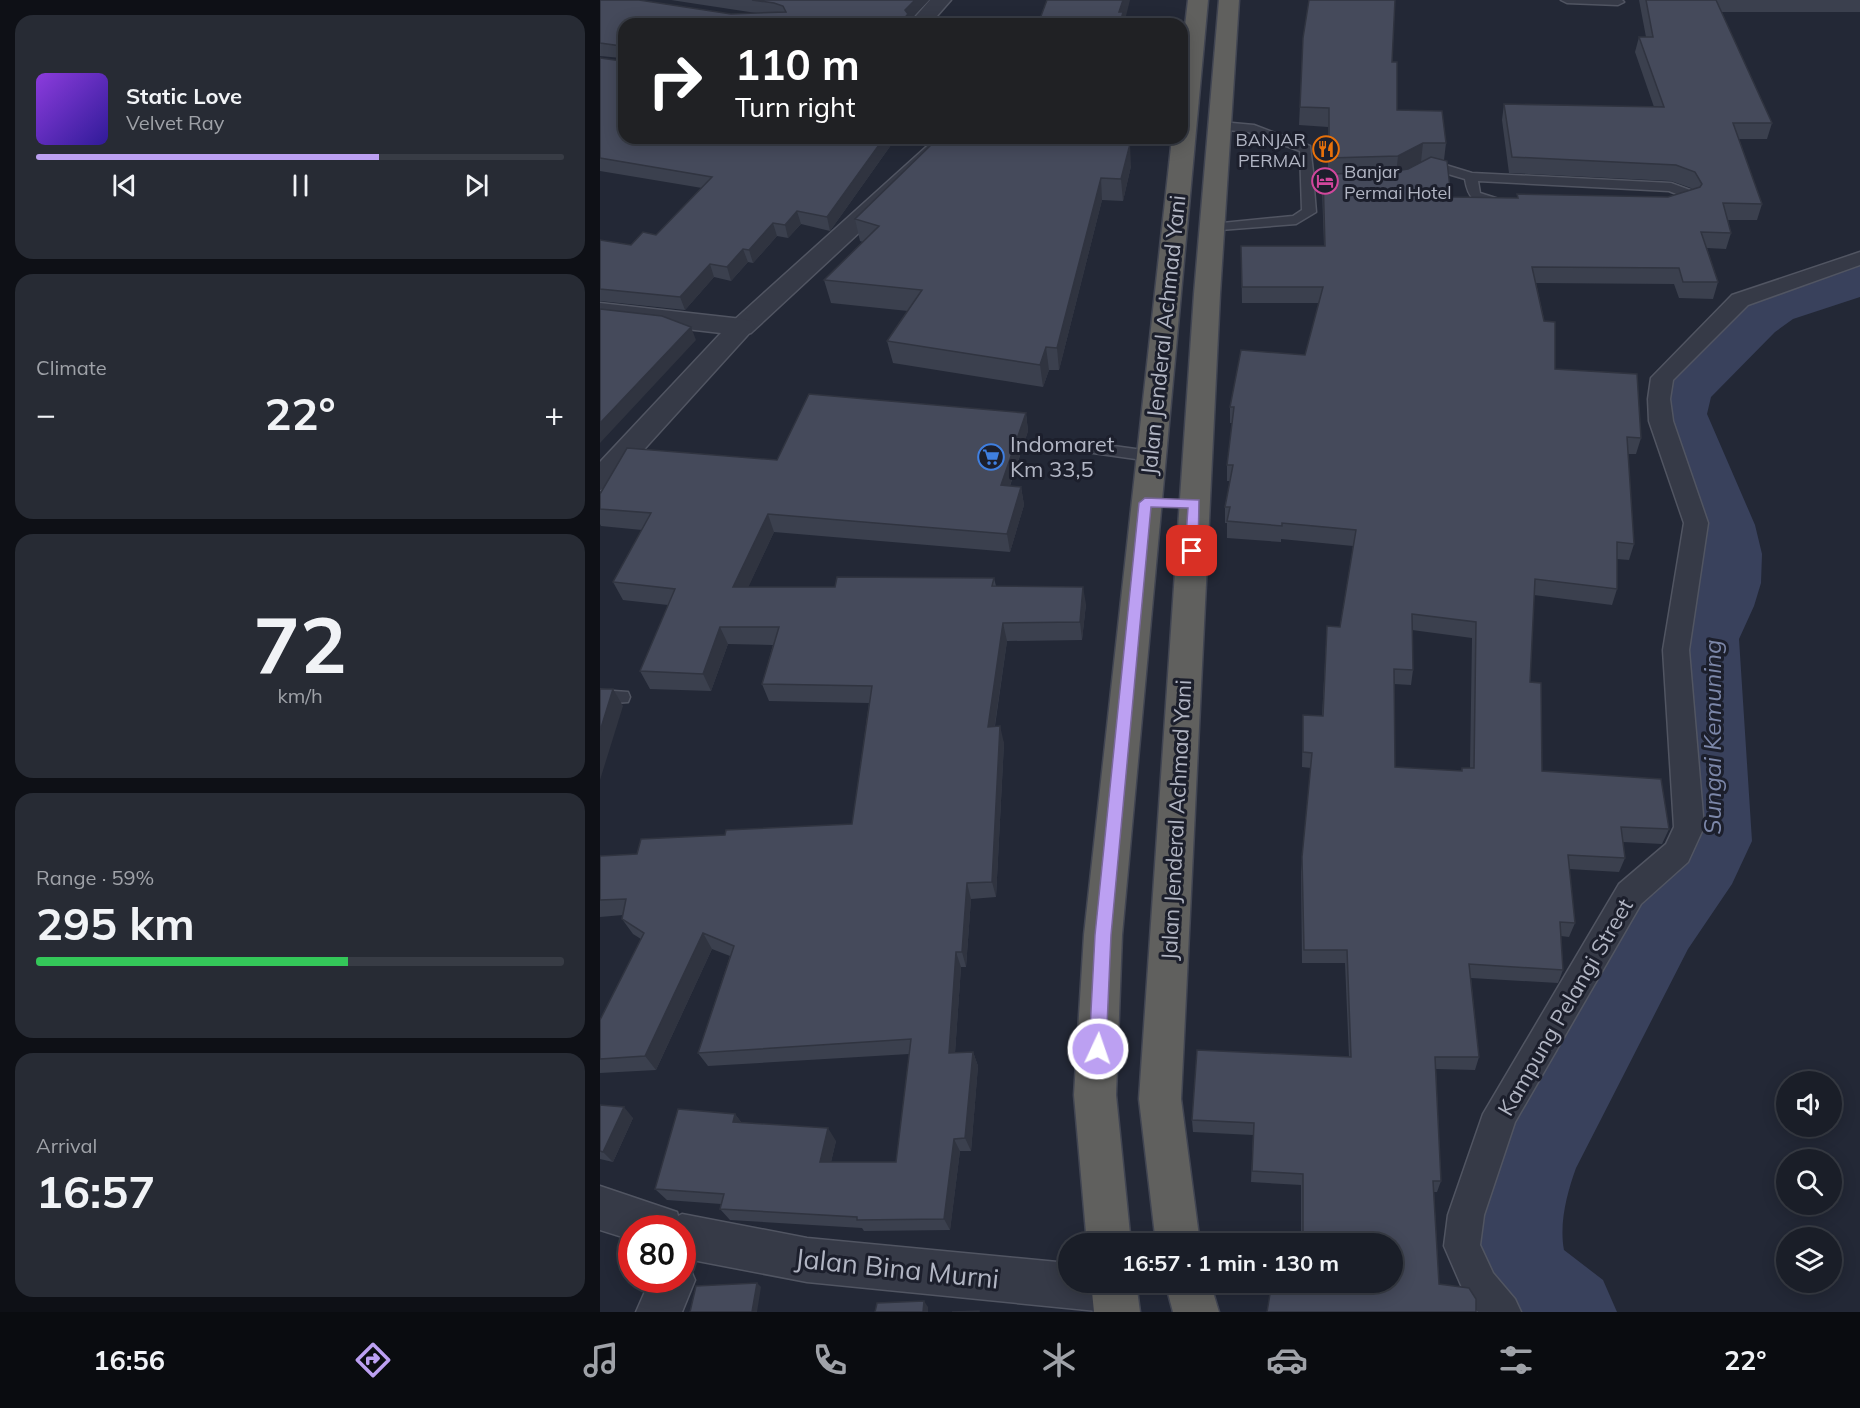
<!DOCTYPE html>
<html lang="en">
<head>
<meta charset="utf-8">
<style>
  body { margin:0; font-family:Mulish,sans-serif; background:#272b34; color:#f1f3f6; height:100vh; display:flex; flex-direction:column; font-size:22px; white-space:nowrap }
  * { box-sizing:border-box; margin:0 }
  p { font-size:20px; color:#9fa2a8 }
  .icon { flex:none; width:33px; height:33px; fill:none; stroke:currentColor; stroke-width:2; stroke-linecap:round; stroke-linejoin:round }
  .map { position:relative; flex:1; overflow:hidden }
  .panel { display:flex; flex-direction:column; gap:15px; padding:15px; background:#0e1016; width:600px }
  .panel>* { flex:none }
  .guide { position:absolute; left:18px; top:18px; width:570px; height:126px; border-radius:18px; box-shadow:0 3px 15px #0003,0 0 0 2px #383c45; background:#202124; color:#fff; overflow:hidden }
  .fabs { position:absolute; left:1176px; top:1071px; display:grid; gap:12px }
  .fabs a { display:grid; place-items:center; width:66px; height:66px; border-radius:50%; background:#1a1e28; box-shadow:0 3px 15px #0003,0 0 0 2px #383c45; font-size:30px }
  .speed { position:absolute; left:18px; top:1215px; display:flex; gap:12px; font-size:30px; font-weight:700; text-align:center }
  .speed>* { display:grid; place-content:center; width:78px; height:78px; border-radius:50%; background:#1a1e28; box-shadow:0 3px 15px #0003,0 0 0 2px #383c45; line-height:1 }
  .speed .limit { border:9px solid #d22; background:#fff; color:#111 }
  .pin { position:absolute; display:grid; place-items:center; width:51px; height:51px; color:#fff; margin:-26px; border-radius:12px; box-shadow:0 3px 9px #0006 }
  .me { position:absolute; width:66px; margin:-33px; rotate:3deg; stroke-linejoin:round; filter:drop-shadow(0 0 4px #0008) }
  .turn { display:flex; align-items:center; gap:21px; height:126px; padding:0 18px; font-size:27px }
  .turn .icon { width:78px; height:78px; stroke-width:2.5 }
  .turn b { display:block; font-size:42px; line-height:51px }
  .big { font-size:45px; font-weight:700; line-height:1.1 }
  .panel .tile { flex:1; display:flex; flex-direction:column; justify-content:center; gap:9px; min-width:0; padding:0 21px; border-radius:18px; background:#272b34 }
  .panel .dial { align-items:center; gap:0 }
  .dial b { font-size:78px; line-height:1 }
  .song { display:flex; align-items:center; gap:18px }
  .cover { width:72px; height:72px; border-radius:9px; background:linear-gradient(135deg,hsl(270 70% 55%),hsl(250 70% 35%)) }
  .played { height:6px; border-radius:3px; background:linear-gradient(90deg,#bca0f2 65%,#383c45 65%) }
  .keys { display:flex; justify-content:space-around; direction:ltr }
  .heat { display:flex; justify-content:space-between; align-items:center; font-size:33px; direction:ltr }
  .charge { height:9px; border-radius:4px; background:linear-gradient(90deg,#34c759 59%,#383c45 0) }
  .trip { position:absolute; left:458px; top:1233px; width:345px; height:60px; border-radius:30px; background:#1a1e28; box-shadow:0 3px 15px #0003,0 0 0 2px #383c45; font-weight:700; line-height:60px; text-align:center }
  .dock { display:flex; height:96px; justify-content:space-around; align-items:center; background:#0a0c10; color:#9fa2a8 }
  .dock .icon { width:42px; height:42px }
  .dock .selected { color:#bca0f2 }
  .dock b { font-size:27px; color:#f1f3f6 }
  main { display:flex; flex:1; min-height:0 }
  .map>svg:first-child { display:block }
</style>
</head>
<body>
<main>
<section class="panel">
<div class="tile">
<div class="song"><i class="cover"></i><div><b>Static Love</b><p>Velvet Ray</p></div></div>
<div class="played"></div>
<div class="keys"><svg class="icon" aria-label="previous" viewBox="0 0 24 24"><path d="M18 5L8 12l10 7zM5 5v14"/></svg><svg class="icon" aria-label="pause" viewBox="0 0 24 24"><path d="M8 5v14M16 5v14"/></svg><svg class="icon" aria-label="next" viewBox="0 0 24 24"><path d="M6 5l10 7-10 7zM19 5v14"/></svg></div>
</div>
<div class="tile"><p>Climate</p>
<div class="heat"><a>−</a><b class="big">22°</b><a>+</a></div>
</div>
<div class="tile dial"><b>72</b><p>km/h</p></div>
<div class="tile"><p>Range · 59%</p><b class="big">295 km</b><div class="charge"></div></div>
<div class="tile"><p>Arrival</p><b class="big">16:57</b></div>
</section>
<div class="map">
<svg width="1260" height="1312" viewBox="0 0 1260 1312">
  <rect width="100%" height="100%" fill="#232836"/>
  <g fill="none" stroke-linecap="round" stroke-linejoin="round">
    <!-- river -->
    <path fill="#39415c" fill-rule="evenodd" d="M1260,264v33l-67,22 -18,13 -64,65 -4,17 48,111 7,29 -1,29 -7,23 -15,33 13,202 -20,43 -44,65 -112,219c-9,25 -17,55 -12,82l39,30 14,32h-118l-21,-48 -3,-18 2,-36 11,-35 26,-63 120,-211 44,-61 -5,-201 17,-33 7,-23 3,-29 -5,-29 -44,-111 3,-16 16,-26 67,-64 18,-11z"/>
    <!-- service casing -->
    <g stroke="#515562" stroke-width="3">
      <path id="service" d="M961,0h61l2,2 -6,3 -51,-2z
        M621,122l33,3 56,21 4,34h33l7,4 -7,4h-33l2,24 -20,12 -89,7 -2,-3 7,-4 81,-8 9,-6 -2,-59 -52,-19 -31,-3v-6z
        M839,163l33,10 199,10 19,7 5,11 -20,7 -7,-4 13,-5 -2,-4 -10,-4 -191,-10 2,12 25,8 2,3 -7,4c-22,-6 -31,-4 -35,-29l-27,-8 -13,1 -6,-4 6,-4z
        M492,443l58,8 8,5 -8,5 -64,-9 -2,-4z
        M0,690l28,2 2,5 -2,5 -28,2z"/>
    </g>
    <!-- pedestrian casing -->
    <g stroke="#515562" stroke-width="3">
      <path id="pedestrian" d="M1260,252v13l-112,40 -75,75 -3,19 3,22 35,102 -19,127 15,177 -16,35 -47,42 -126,218 -31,93 -4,30 13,28 22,26 6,13h-43l-11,-13 -23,-53 4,-31 35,-101 136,-230 47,-40 8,-17 -11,-177 21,-127 -35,-102 -1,-22 3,-21 81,-83z"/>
    </g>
    <!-- minor casing -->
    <g stroke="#515562" stroke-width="3">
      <path id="minor" d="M330,0h21l-21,24h-21z
        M336,138h25l-210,195 -9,2 -9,-2 -4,-6 4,-6z
        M82,1262l6,2 7,16 -13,32h-46l14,-32h32z"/>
    </g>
    <!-- tertiary casing -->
    <g stroke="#515562" stroke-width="3">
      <path id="tertiary" d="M0,303l142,16 9,2 4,6 -145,160 -10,3v-28l121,-129 -121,-14z
        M0,1186l77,26 1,4 4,-2 125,24 261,25v19h65l3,8 -7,16 -22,6 -300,-30 -125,-24v-30h-50v12l-32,-10z"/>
    </g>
    <!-- trunk casing -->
    <g stroke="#414552" stroke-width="3">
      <path id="trunk" d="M588,0h20l-86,935 -6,160 15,149h-44l-13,-149 10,-160 88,-797h10v-85z
        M619,0h20l-19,294 -39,805 19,145h-44l-17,-145 55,-805z
        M491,1282h45l4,30h-46z
        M565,1282h45l9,30h-46z"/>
    </g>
    <!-- service -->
    <use href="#service" fill="#363a47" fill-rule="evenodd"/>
    <!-- pedestrian -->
    <use href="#pedestrian" fill="#363a47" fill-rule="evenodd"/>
    <!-- minor -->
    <use href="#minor" fill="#363a47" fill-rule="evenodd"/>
    <!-- tertiary -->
    <use href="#tertiary" fill="#363a47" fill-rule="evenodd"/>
    <!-- trunk -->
    <use href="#trunk" fill="#60605e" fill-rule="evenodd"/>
  </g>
  <!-- wall -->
  <path fill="#3b404e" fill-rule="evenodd" d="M0,0l131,14 25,-1 -85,-13h258l-20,21 1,3h-286v114h272l-66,93 -29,-7 -13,14 -11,-2 -24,27 -5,-1 -17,19 -17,-4 -29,33 -85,-9v-61l31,5 25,-10 46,-47 -102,-17v-113l21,3v-3l-21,-2z
    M1039,0h221v12h-139l51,111 -5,16h-28l23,65 -5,16h-29l3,13 -5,16 -19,-1 11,34 -5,17 -34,-1 -5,-14 -138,-1 19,86 86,69 -5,16h-8l6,90 -5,16 -12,-1v30l-5,16 -78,-10 -4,87 12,89 127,58 -7,15 -39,-2 2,16 -6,14 -50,-3 6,54 -6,14 -8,-1 2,34 -5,13 -87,-5 8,79 -4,13 -39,-1 5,112 -4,11h-3l5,92 -138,9v-11h91v-38h-91v-59l-50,-3 2,-47 -60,-3 -1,-12 157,-63 -4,-94h-43l-1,-91 10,-104 -9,-1 1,-52 19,1 5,-90 13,1 13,-81 -72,-7v3l-54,-4v-15h-2v-16l5,-26h-3v-16l5,-42h-2v-16l75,-52 14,-52h-77l-1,-57h83l-2,-56 1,-16h5v-47l-29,-2 4,-87 89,24 5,48 49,33 -2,17 7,37 66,1v-4l151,3 24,-7 -1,-2 -20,-7 -162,-8 -7,-53 2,-16 150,3 -19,-55 4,-15h7zM812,630l60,8 -2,130h-8l-1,3 -66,-4 -1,-83 17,1 2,-15z
    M344,138h173l-1,5 15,23 -8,35 -21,-1 -43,170h-10l-6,17 -150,-24 -6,-22 21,-30 -77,-8 -7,-23 39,-38 -3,-1 -5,-22z
    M426,413l2,18 -18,55 11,1 3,18 -14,47 -236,-20 -26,55h87l159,-9 2,8 90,18 -4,36 -75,1 -12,85 9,17 -8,154 -25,2 -5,68h-5l-6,86 18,-1 5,14 -7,85h-11l-10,79 -86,1 -2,-3 -132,-8 -10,-11 1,-5 -54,-4 -12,-11 80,-75 6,8 95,19 -5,21h65l13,-108 -201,12 -10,-13 32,-97 -18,-7 -56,121 -56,3v-53l41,-81 -8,-5 -11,-15 1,-4 -23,2v-61l37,-2 88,-19 127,-11 17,-121 -100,-2 -7,-17 11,-39 -45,-1 -17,47 -61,-2 -10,-18 28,-66 -45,-5 -10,-18 29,-52 -41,-4 -1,-2v-30z
    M0,1105l33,13 -20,44 -13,-3z"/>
  <!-- shaded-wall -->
  <path fill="#303440" d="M315,0h14l-20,21 1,3h-11l6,-14z
    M523,0h7l-6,24h-4l-1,-12z
    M284,138h12l-66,93 -3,-14z
    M509,138h8l-8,27 -2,-22z
    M823,143l-2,19 -25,13 2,-19z
    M530,144l1,22 -8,35 -2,-22z
    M501,178l1,22 -43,170 -2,-22z
    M197,211l4,13 -13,14 -3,-13z
    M173,223l4,13 -24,27 -4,-13z
    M143,249l5,13 -17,19 -4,-14z
    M110,264l4,13 -29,33 -5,-13z
    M91,327l5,13 -96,103v-20z
    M446,347l3,23 -6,17 -3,-22z
    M426,413l2,18 -24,72 -3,-18z
    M421,487l3,18 -14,47 -3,-18z
    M168,514l6,18 -34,73 -7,-18z
    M483,587l3,17 -4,36 -2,-18z
    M403,623l4,18 -15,103 -4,-17z
    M120,627l8,17 -17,47 -8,-17z
    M13,689l10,17 -23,74v-49z
    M400,726l4,17 -8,154 -4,-15z
    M367,883l4,16 -5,68 -4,-15z
    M103,933l9,16 -56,121 -11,-14z
    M356,952l5,15 -7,100 -5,-14z
    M373,1052l5,14 -7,85 -6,-13z
    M24,1107l9,11 -20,44 -10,-10z
    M135,1114l10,13 -12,-5z
    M228,1128l8,13 -8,33 -8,-12z
    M354,1139l6,12 -10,79 -6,-11z
    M157,1283l4,4 -4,25h-5z
    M324,1301l4,6v5h-5z"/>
  <!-- building -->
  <path fill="#454a5b" stroke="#303440" stroke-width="1.5" fill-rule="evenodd" d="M0,0h39l92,14 55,-2 -3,-6 -9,-3 -22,-3h163l-10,10 3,4 -9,10h-275v114h260l-57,79 -30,-6 -12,14 -12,-2 -24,27 -6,-1 -16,18 -17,-3 -30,33 -80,-8v-49l31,5 12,-13 13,3 56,-58 -112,-19v-100l21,3v-15l-21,-3z
    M447,0h76l-4,12h4l-3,12h-82z
    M709,0h86l-3,62h5v48l45,1 4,32h-23l-25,13 -69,2v-50l-29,-1 3,-69z
    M1046,0h70l56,123h-39l29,81 -39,-1 8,30 -30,-1 17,50h-35l-4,-14 -147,-1 12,54 11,1v47l82,5 4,64 -14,-1 7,107 -17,-2v47l-82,-10 -5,103 11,1 1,88 119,8 8,50 -48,-2 4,31 -57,-3 7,68 -15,-1 3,48 -94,-6 10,93h-44l6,124h-8l6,103 30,4 7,11v13h-209l4,-24 32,5v-11h89v-38h-89v-70l-51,-3 2,-48 -62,-3 5,-70 154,7 -4,-107h-43l-2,-93 10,-104 -9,-1v-37l20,1 4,-90 13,1 16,-97 -74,-7v3l-55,-5 3,-14h-5l8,-42h-6l7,-58h-4l11,-57 64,5 18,-68h-81l-1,-41h84l-2,-72 59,-1 26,-4 23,-12 16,4 4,36 67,1 -1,-4 151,3 32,-10 2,-3 -7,-12 -19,-7 -164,-8 -8,-53 160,3 -25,-70h14zM812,614l64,8 -2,146h-12v3l-67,-4 -1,-98 19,1z
    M344,138h165l-2,5 23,1 -9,35 -20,-1 -44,170 -11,-1 -6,18 -153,-24 35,-51 -98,-10 55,-54 -24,-7 77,-75h6z
    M0,309l62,7 29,11 -91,96z
    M209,394l217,19 -25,72 20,2 -14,47 -239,-20 -35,73h102l2,-10 157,1 -2,8 91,1 -3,35 -77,1 -15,104 12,-1 -8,156 -25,1 -5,69h-6l-7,101 24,-1 -8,86 -11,1 -10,80 -87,1v-3l-137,-8 4,-15 -69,-5 23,-80 57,5 -2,8 95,6 -8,34h76l15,-123 -213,14 36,-107 -31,-13 -58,123 -45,3v-39l44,-87 -22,-14 4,-20 -26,1v-44l37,-2 4,-15 84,-4 1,-5 126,-6 20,-138 -110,-2 17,-57h-59l-17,47 -63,-3 35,-82 -62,-7 38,-69 -51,-4v-15l27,-46 150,12z
    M0,689h13l-13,42z
    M0,1105l24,2 -21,45 -3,-1z
    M157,1283l-5,29h-62l6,-26z
    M324,1301l-1,11h-48l2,-9z
    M379,1311v1h-27z"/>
  <!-- route -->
  <path fill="#bca0f2" stroke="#7a689d" stroke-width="1.5" d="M545,498l54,2 -1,51 -6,5 -7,-5 3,-43 -37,-1 -40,428 -5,114 -3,6 -5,2 -6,-2 -3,-6 6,-114 44,-432z"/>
  <!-- icons -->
  <defs>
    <g id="restaurant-ring" transform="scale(1.35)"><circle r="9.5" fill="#1c1f2c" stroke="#e8710a" stroke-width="1.5"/><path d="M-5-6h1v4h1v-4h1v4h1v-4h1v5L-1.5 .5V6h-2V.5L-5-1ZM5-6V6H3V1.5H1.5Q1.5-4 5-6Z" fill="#e8710a"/></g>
    <g id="hotel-ring" transform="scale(1.35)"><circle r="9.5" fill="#1c1f2c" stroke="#d1479c" stroke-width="1.5"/><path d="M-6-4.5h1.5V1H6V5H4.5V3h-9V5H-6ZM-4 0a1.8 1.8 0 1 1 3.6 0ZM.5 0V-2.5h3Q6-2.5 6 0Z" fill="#d1479c"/></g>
    <g id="supermarket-ring" transform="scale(1.35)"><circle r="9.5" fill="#1c1f2c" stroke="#3f7fe0" stroke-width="1.5"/><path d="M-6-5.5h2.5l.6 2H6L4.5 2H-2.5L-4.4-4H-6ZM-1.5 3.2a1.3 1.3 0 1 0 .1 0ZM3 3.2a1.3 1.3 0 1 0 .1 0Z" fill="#3f7fe0"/></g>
  </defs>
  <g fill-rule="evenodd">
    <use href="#restaurant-ring" x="726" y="149"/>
    <use href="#hotel-ring" x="725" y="181"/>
    <use href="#supermarket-ring" x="391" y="457"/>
  </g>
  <g text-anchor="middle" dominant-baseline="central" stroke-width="6" stroke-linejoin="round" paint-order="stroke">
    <!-- far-poi labels -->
    <g font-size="18" fill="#b1b5c3" stroke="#1c1f2c" text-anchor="end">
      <text x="706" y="139">BANJAR<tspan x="706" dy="21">PERMAI</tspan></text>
      <text x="744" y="171" text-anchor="start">Banjar<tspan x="744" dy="21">Permai Hotel</tspan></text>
    </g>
    <!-- street labels -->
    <g font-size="22" fill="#b1b5c3" stroke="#1c1f2c">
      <text transform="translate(563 335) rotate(-84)">Jalan Jenderal Achmad Yani</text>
      <text transform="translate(576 820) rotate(-87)">Jalan Jenderal Achmad Yani</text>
      <text transform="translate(965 1007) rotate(-60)">Kampung Pelangi Street</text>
    </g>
    <!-- poi labels -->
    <g font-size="22" fill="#b1b5c3" stroke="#1c1f2c" text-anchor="start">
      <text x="410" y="444">Indomaret<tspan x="410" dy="25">Km 33,5</tspan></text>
    </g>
    <!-- water labels -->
    <g font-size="24" font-style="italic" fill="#7c87a9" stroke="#1c1f2c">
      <text transform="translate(1112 737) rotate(-90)">Sungai Kemuning</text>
    </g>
    <!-- near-street labels -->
    <g font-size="27" fill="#b1b5c3" stroke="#1c1f2c">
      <text transform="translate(297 1268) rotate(6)">Jalan Bina Murni</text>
    </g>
  </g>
</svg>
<div class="fabs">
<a><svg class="icon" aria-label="sound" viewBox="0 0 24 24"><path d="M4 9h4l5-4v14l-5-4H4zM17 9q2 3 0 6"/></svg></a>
<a><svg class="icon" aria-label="search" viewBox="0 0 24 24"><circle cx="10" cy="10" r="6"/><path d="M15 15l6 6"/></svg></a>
<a><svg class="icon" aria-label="layers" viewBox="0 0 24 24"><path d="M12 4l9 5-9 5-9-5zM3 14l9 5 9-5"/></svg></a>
</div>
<div class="speed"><div class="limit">80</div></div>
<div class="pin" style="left:592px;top:551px;background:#d93025"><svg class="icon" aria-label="arrive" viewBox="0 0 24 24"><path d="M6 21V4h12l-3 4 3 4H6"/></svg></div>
<svg class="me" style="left:498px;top:1049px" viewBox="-20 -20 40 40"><circle r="17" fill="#bca0f2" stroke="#fff" stroke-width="3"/><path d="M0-11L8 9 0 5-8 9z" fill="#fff"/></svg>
<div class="trip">16:57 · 1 min · 130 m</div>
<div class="guide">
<div class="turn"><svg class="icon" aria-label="right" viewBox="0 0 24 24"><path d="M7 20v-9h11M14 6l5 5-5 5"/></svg><div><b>110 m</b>Turn right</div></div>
</div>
</div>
</main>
<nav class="dock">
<b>16:56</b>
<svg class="icon selected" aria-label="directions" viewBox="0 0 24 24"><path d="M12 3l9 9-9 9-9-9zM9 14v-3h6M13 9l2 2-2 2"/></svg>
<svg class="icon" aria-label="music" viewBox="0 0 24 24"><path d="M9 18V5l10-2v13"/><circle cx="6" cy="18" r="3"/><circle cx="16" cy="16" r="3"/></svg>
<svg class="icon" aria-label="phone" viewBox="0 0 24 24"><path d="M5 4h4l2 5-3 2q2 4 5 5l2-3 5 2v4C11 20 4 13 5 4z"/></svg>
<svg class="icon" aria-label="climate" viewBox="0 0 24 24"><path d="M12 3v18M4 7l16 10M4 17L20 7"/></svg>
<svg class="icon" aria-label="car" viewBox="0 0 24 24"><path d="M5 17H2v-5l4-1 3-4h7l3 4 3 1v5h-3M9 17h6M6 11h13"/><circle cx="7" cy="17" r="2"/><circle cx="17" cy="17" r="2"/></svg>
<svg class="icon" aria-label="filters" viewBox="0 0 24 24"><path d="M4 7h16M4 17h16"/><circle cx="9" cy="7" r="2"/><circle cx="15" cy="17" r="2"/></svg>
<b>22°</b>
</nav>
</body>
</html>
